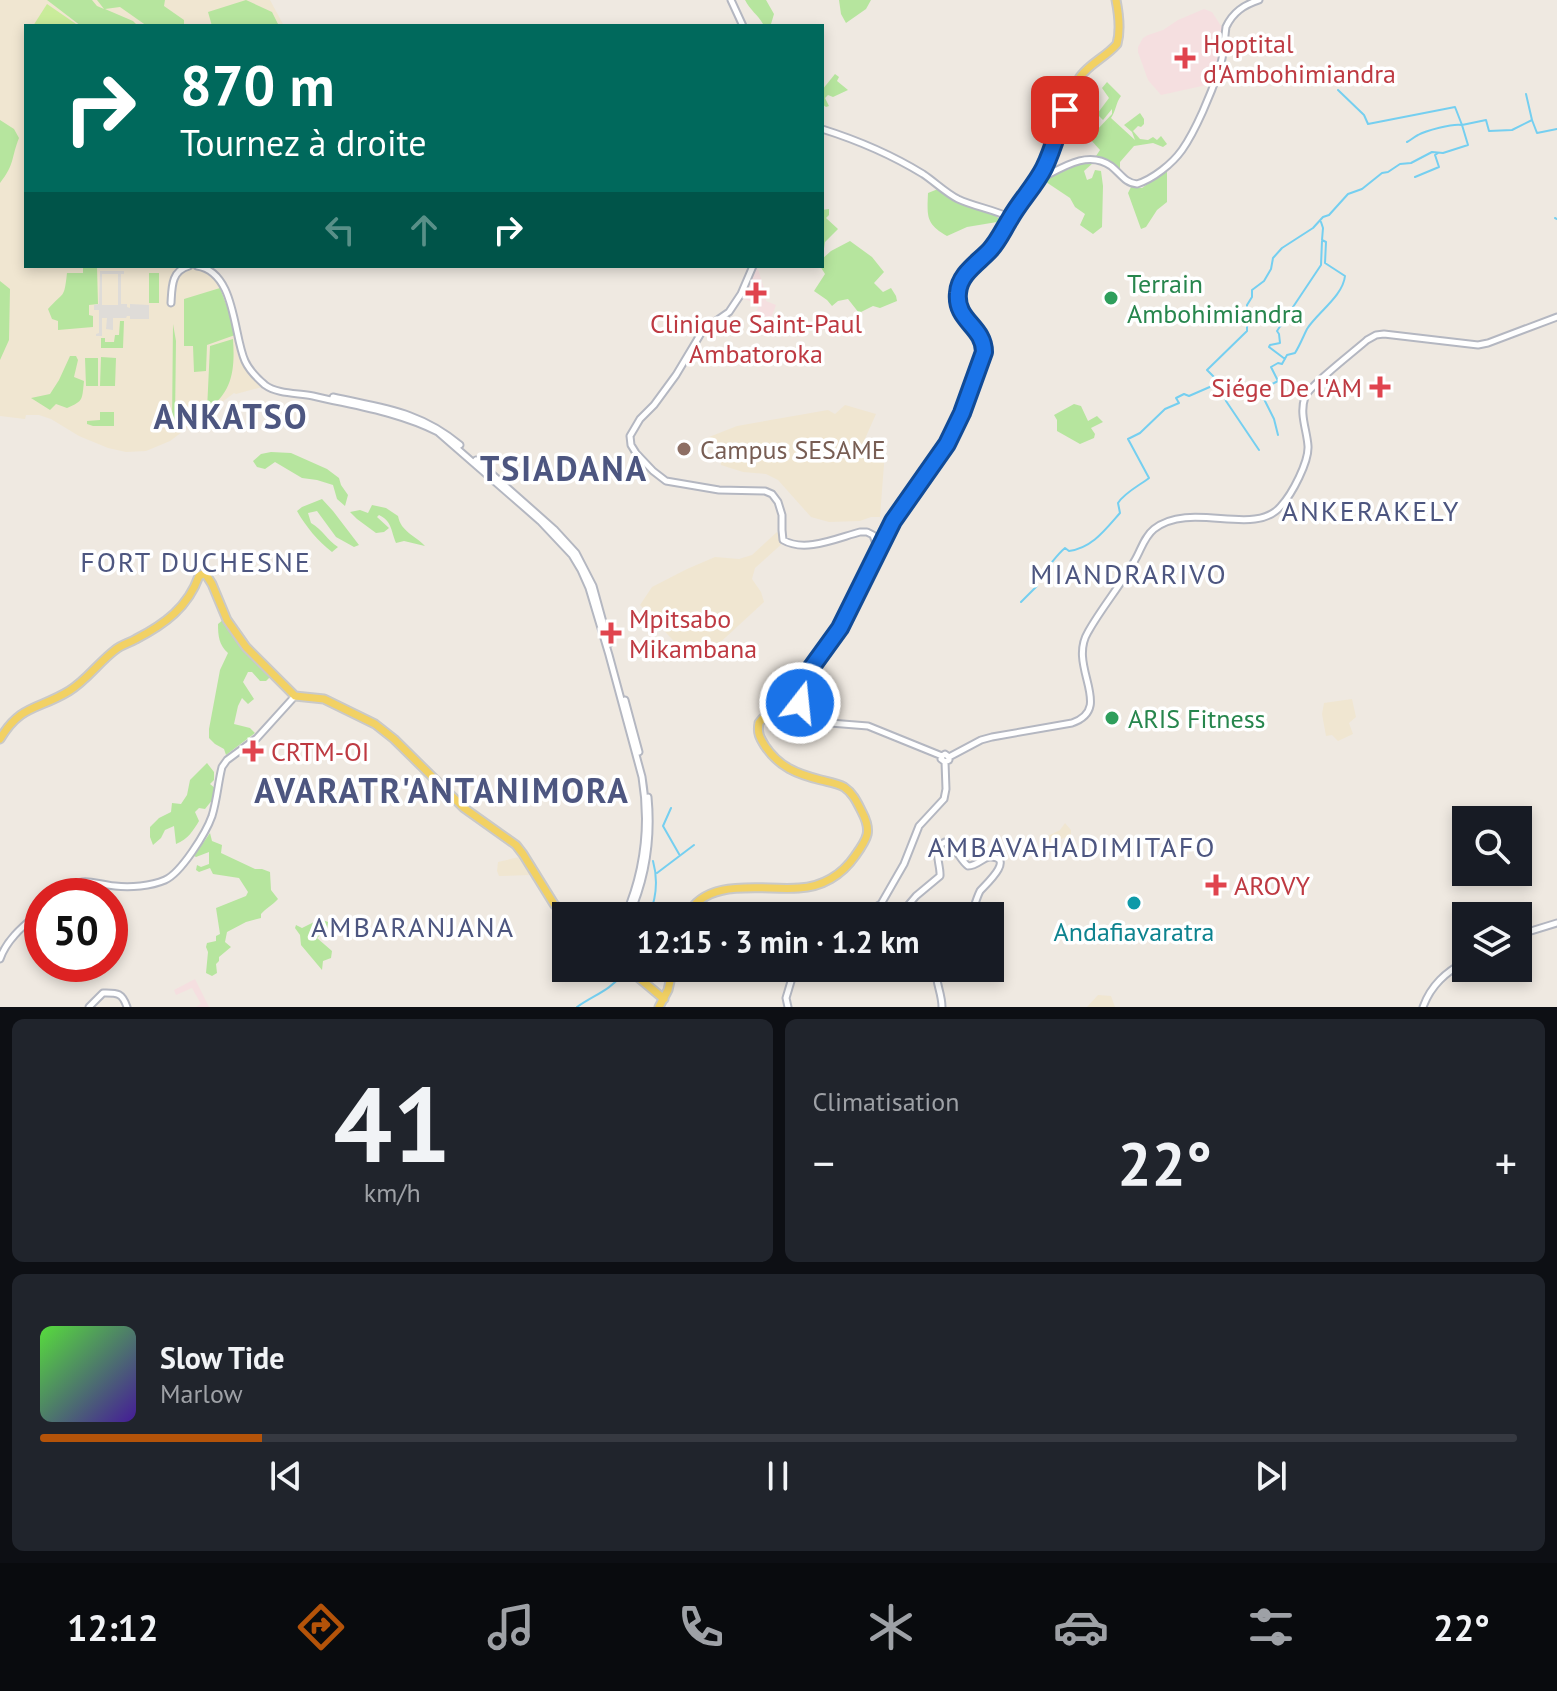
<!DOCTYPE html>
<html lang="fr">
<head>
<meta charset="utf-8">
<style>
  body { margin:0; font-family:"PT Sans",sans-serif; background:#20242c; color:#f1f3f6; height:100vh; display:flex; flex-direction:column; font-size:30px; white-space:nowrap }
  * { box-sizing:border-box; margin:0 }
  p { font-size:26px; color:#9ea1a6 }
  .icon { flex:none; width:44px; height:44px; fill:none; stroke:currentColor; stroke-width:2; stroke-linecap:round; stroke-linejoin:round }
  .map { position:relative; height:1007px; overflow:hidden }
  .sheet { display:flex; flex-direction:column; gap:12px; padding:12px; background:#0d0f14; flex:1 }
  .sheet>* { flex:none }
  .top-card { position:absolute; left:24px; top:24px; width:800px; height:244px; border-radius:0px; box-shadow:0 4px 12px #0003; background:#00695c; color:#fff; overflow:hidden }
  .controls { position:absolute; left:1452px; top:806px; display:grid; gap:16px }
  .controls a { display:grid; place-items:center; width:80px; height:80px; border-radius:0px; background:#171b24; box-shadow:0 4px 12px #0003; font-size:40px }
  .speed { position:absolute; left:24px; top:878px; display:flex; gap:16px; font-size:40px; font-weight:700; text-align:center }
  .speed>* { display:grid; place-content:center; width:104px; height:104px; border-radius:50%; background:#171b24; box-shadow:0 4px 12px #0003; line-height:1 }
  .speed .limit { border:12px solid #d22; background:#fff; color:#111 }
  .pin { position:absolute; display:grid; place-items:center; width:68px; height:68px; color:#fff; margin:-34px; border-radius:16px; box-shadow:0 4px 12px #0006 }
  .me { position:absolute; width:88px; margin:-44px; rotate:16deg; stroke-linejoin:round; filter:drop-shadow(0 0 6px #0008) }
  .turn { display:flex; align-items:center; gap:28px; height:168px; padding:0 24px; font-size:36px }
  .turn .icon { width:104px; height:104px; stroke-width:2.5 }
  .turn b { display:block; font-size:56px; line-height:68px }
  .lanes { display:flex; align-items:center; height:76px; padding:0 24px; background:#0003; justify-content:center; gap:40px; direction:ltr }
  .lanes .off { opacity:.35 }
  .big { font-size:60px; font-weight:700; line-height:1.1 }
  .sheet .widget { flex:1; display:flex; flex-direction:column; justify-content:center; gap:12px; min-width:0; padding:0 28px; border-radius:12px; background:#20242c }
  .sheet .dial { align-items:center; gap:0 }
  .dial b { font-size:104px; line-height:1 }
  .song { display:flex; align-items:center; gap:24px }
  .cover { width:96px; height:96px; border-radius:12px; background:linear-gradient(135deg,hsl(110 70% 55%),hsl(260 70% 35%)) }
  .played { height:8px; border-radius:4px; background:linear-gradient(90deg,#b45309 15%,#363941 15%) }
  .keys { display:flex; justify-content:space-around; direction:ltr }
  .heat { display:flex; justify-content:space-between; align-items:center; font-size:44px; direction:ltr }
  .sheet .tiles { flex:1; display:grid; gap:12px; grid-template-columns:1fr 1fr }
  .widget:last-child { grid-column:span 2 }
  .trip { position:absolute; left:552px; top:902px; width:452px; height:80px; border-radius:0px; background:#171b24; box-shadow:0 4px 12px #0003; font-weight:700; line-height:80px; text-align:center }
  .dock { display:flex; height:128px; justify-content:space-around; align-items:center; background:#090b0e; color:#9ea1a6 }
  .dock .icon { width:56px; height:56px }
  .dock .on { color:#b45309 }
  .dock b { font-size:36px; color:#f1f3f6 }
  .map>svg:first-child { display:block }
</style>
</head>
<body>
<div class="map">
<svg width="1557" height="1007" viewBox="0 0 1557 1007">
  <rect width="100%" height="100%" fill="#efe9e1"/>
  <!-- education -->
  <path fill="#f0e6d1" d="M0,0h270l14,26h-258v240h183l2,9 9,13 9,24 9,43 6,12 18,20 -26,7 -2,-1 -64,48 -24,10 -20,1 -18,-4 -29,-12 -28,-17 -12,-4h-13l-1,4 -25,-3z
    M845,405l31,9 -12,27 21,10 -5,66h-9l-11,4 -31,1 -18,-5 -33,-37 -12,-6 -23,-2 -22,-7 -2,-17 -15,-9 33,-13 91,-16 7,4z
    M777,532l8,9 -30,27 -3,11 9,13 3,10 -51,47 -28,4 -45,-48 12,-18 35,-18 28,-12 24,2 13,-4z
    M1352,699l4,18 -7,6 4,11 -15,7 -6,-6 -6,1 -4,-22 2,-11z
    M1065,823l6,7v5l-24,10 -3,-7 16,-8z
    M519,857l12,18 -32,1 -2,-5 1,-9z
    M1098,995l13,1 4,11h-28z"/>
  <!-- medical -->
  <path fill="#f5dfe0" d="M1204,9l8,3 11,17 -6,40 -6,15 -50,11 -13,-15 -10,-28v-5l5,-9 5,-3 15,-5 15,-10z
    M757,266l9,29v6l10,4 -7,19 -15,-10 4,-6 -2,-5 -12,-4z
    M195,979l14,28h-13l5,-3 -9,-16 -16,7 -2,-5z"/>
  <!-- green -->
  <path fill="#b6e59e" d="M47,0h45l5,6 7,3 -7,-9h68l-1,6 20,14v6h-37l-27,-19 -15,2 28,12 5,5h-57z
    M246,0l26,12 7,14h-67l-4,-14z
    M745,0h21l8,14 -3,10h-8c-5,-9 -13,-14 -18,-24z
    M839,0h32l-5,9 -20,14 -5,-9z
    M835,74l4,3 -2,4 11,9 -15,7 -5,-2 -3,3 4,8 -3,1 -4,-3v-14z
    M1107,82l14,14c-5,6 -5,15 -10,22l24,22 -3,-8 -8,-7 16,-12 4,6v5l-3,3 -3,-1 -5,5 7,8 8,1 5,-3 4,3 4,-4 6,8 -4,3 -10,-4 -19,3 -14,16v8l-13,-10 -11,-4 4,-6 -10,-11 5,-8c-7,4 -12,4 -19,0l-9,10h-3l14,-14 5,-10 7,3 6,11 16,-17v-5l-9,11 -6,-6 12,-16 -7,-10z
    M0,120l14,9 5,9c-8,20 -4,26 -19,45z
    M1085,162l8,1 -9,8 3,9 5,-2 3,-8 6,1 2,15 -1,41 -9,7 -13,-9 5,-11 -10,-7 -5,-9 -27,-18z
    M1167,170v32l-10,8 -11,17 -5,2 -13,-36 3,-6 11,1z
    M938,189l20,13 36,13 9,6 -36,6 -20,9c-21,-12 -20,-19 -19,-43z
    M829,209v6l-3,3 12,11 -13,13 -2,13 -1,-45z
    M850,241l22,16 12,15 -10,11 9,9 8,-4 5,8 1,5 -17,7 -7,-2 -14,7 -11,-14 -10,2 -6,5 -5,-6 -13,-9 11,-17 -5,-8h2v-7l9,-8z
    M83,267h14l1,37 -9,1v10l4,1v11l-35,3v-9l-6,-2 -4,-10c16,-18 16,-9 19,-36h16z
    M149,273h10v30h-10z
    M0,281l10,8 -1,51 -9,20z
    M220,288l9,24 6,23 -28,10 -1,26 -12,1 -1,-26h-9v-47z
    M120,321h4l-1,27h-22v-10h4v4h9l1,-7h4z
    M173,324l3,17 -1,78h10l-13,5z
    M233,339c2,30 0,53 -26,71l3,-64z
    M70,356h6l2,4 -4,17 10,4c-2,18 0,20 -17,27l-11,-4 -6,6 -19,-12 19,-4 9,-14z
    M101,357l15,1 -1,28h-15z
    M85,358h13v28h-12z
    M1074,404l7,2 7,15 9,-5 6,6 -12,6 4,6 -1,4 -14,6 -23,-13v-11l-3,-5z
    M100,412h14v14h-21l-6,-2v-3l13,-1z
    M271,452l20,1 36,16 12,9 2,7 7,10 -3,11 -8,-7 -4,-14 -16,-5 -15,-2 -27,-16 -10,7 -8,-2 -4,-6 8,-7z
    M322,499l11,12 26,34 -5,2 -18,-10 -19,-26 -9,2 3,10c12,7 16,17 27,24l-6,5c-14,-11 -26,-25 -35,-41l5,-4z
    M372,505l14,3 12,8c3,16 17,19 27,30l-21,-5 -8,2c-5,-12 -4,-22 -17,-28l-2,2 12,11 -5,4 -8,1 -19,-14 -7,-7 10,-2 8,3z
    M224,619l48,56 -6,6h-6l-8,-9h-4l-5,10 11,17 -6,5 -6,-6 -4,8 -4,18 16,4 5,5 -29,22 -2,-6 -9,-5 -6,-6v-9l11,-59 8,-17c-9,-8 -10,-17 -10,-29z
    M207,763l7,9v8l-4,4 6,5 -3,10 -8,10 -6,-1 -4,4 4,9c-6,10 -11,18 -23,23l-2,-18 -9,4 -4,8 -8,7 -3,-8v-10l9,-9 12,-6 1,-9 9,1 6,-9 3,-15z
    M210,833l2,8 10,4 -1,8 34,16h7l8,3 1,18 7,9c-5,6 -12,9 -17,15v4l-15,4 -19,10 -2,10 6,5 -12,10v4l-3,3 1,9 -5,3 -6,-3 2,-21 -2,-5 1,-4 9,-2v-5l4,-2 -4,-26 30,-12 2,-4 -9,-14 -26,-4 -3,-6 -11,4 -3,-2 1,-5 4,2 8,-3v-12l-13,5 -2,-1z
    M320,919l8,3 -1,7 -10,9 15,13 -1,7 -8,3 -1,9 -21,-25 -1,-10 -5,-7 1,-3 6,3z"/>
  <!-- pitch -->
  <path fill="#c9ec9a" d="M47,4l32,22h-46z"/>
  <!-- plaza -->
  <path fill="#dfdcd8" fill-rule="evenodd" d="M100,271h24v3h-3v30h6v3l3,1v-4l19,1v14h-19v-3h-3l-1,2h-13v12l-7,-1 1,-11h-5v18h-6v-2l3,-1v-23h-5v-5l5,-1zM102,274h16v31h-16z"/>
  <g fill="none" stroke-linecap="round" stroke-linejoin="round">
    <!-- stream -->
    <path stroke="#75cff0" stroke-width="2" d="M1338,90l26,25 4,9 87,-17 7,18c-9,-2 -37,6 -44,10 -4,2 -7,5 -11,7
      M1526,94l6,26
      M1415,177l24,-10 -4,-12 3,-2
      M1555,218l2,1
      M1285,359l-16,-12 1,-2 10,-2 -1,-9 -2,-3 6,-9 14,-1 -4,-5 3,-7 -3,-2 28,-42 1,-24
      M1222,386l4,15 33,49
      M1278,435l-4,-16 -10,-20 6,-14 8,-4 -7,-14 7,-4 4,1 5,-9 8,-2c5,-8 8,-16 12,-24 10,-16 36,-33 38,-53l-20,-13 1,-21 -4,-2 1,-12 -2,-6
      M1021,602l16,-16v-9c12,-8 17,-20 28,-29l4,3c23,-3 36,-21 51,-38l-2,-10c6,-10 22,-18 31,-25l-21,-39 12,-6 25,-24 14,-6 -3,-5 8,-4 5,2 23,-10 10,-1 -15,-15 40,-39v-26l5,-8v-7l12,-9 7,-12 2,-11 9,-10 31,-20 10,-11 6,-2 19,-21 14,-5 20,-16 6,-1 12,-8 11,-1 21,-11 11,1 25,-8 -6,-20 24,-5 3,11 23,-1 20,-10 5,13 20,-4
      M671,808l-8,18 16,28
      M657,873l37,-28
      M649,916c7,-17 9,-37 4,-55
      M577,1007c19,-13 32,-16 47,-34"/>
    <!-- minor casing -->
    <g stroke="#b4b7c1" stroke-width="9">
      <path id="minor" d="M731,0l12,26
        M822,129c35,11 70,26 101,45 12,8 23,19 35,25 17,8 35,10 53,19
        M1038,180c22,-11 49,-31 73,-14 10,8 14,17 26,18 16,-5 35,-20 45,-34 14,-20 29,-56 37,-80 5,-13 5,-29 7,-43 7,-15 18,-22 33,-27
        M197,266c39,6 36,69 48,95 4,9 12,17 20,24 12,9 33,8 48,11 42,10 86,16 125,36l102,89 32,34 9,15 8,18 20,67 33,122c8,48 2,95 -17,139
        M753,266l-12,28 -12,18 -26,18 -27,45 -22,30 -14,14 -10,17 1,9 5,8 17,18 13,10 53,9 46,1 7,3 6,8 4,13v15l1,10c22,13 54,-2 77,-8h7l6,3 4,12
        M171,303c1,-16 0,-32 18,-37
        M333,397c49,11 87,14 127,48
        M476,460l78,69 22,24 17,33 16,58
        M625,700l14,52
        M804,708l26,15 38,3 74,30 3,-2 4,3
        M945,762l4,-2v-3l32,-17 11,-3 80,-14c43,-15 -5,-56 16,-91 14,-25 33,-47 47,-72 6,-10 9,-23 19,-31 37,-29 101,9 127,-23 11,-12 28,-44 27,-60 -1,-16 -9,-32 -3,-49 4,-11 51,-47 62,-57l9,-5 8,-1 94,11 10,-2 69,-26
        M58,896c25,-22 29,-13 57,-10 15,2 36,0 50,-6 16,-7 41,-47 47,-64 5,-16 6,-33 10,-49l5,-7 30,-22 38,-42
        M881,904l12,12
        M629,916c17,-38 23,-77 19,-119
        M860,916l21,-12 23,-40 15,-38 25,-27 2,-10 -1,-27 -4,-3 1,-3
        M899,916l17,-20 24,-20c1,-12 -9,-28 5,-34 11,4 14,17 23,24 10,0 16,-10 23,-9 25,1 -8,30 -11,34 -4,8 -6,17 -9,25
        M1518,935l39,-12
        M0,959c7,-21 26,-35 42,-49
        M936,968c-1,14 6,25 6,39
        M89,1007l14,-14c14,0 19,-1 24,14
        M788,1007l-2,-9 9,-30
        M1423,1007c8,-22 23,-35 43,-46"/>
    </g>
    <!-- major casing -->
    <g stroke="#c9c9c9" stroke-width="11">
      <path id="major" d="M804,708l1,-4 -4,-2c-9,-27 28,-56 41,-78 16,-28 29,-59 42,-89 16,-32 42,-62 63,-91 12,-21 35,-73 37,-97 -6,-20 -28,-30 -26,-53 2,-25 31,-38 43,-58 4,-7 7,-15 12,-22 11,-17 26,-32 33,-51 12,-28 17,-61 34,-86 10,-14 26,-20 37,-33 4,-14 2,-29 -1,-44
        M0,739c21,-35 38,-29 69,-48 18,-11 29,-28 46,-41 6,-5 14,-7 21,-11 29,-15 52,-32 63,-63l6,-3 7,11 15,36 19,27 49,49 29,3 51,25 19,15 70,69 52,37 7,9 31,50 12,12
        M687,916c19,-40 77,-25 112,-28 23,-1 43,-13 56,-32 13,-18 17,-25 7,-44 -5,-10 -9,-19 -18,-25 -7,-4 -15,-5 -23,-7 -24,-6 -42,-13 -56,-34 -5,-8 -8,-13 -6,-23 9,-14 31,-18 45,-15
        M627,968l37,31
        M659,1007l9,-17 5,-22"/>
    </g>
    <!-- minor -->
    <use href="#minor" stroke="#fff" stroke-width="5"/>
    <!-- major -->
    <use href="#major" stroke="#f2d163" stroke-width="7"/>
  </g>
  <g fill="none" stroke-linecap="round" stroke-linejoin="round">
    <!-- route casing -->
    <g stroke="#114b97" stroke-width="20">
      <path id="route" d="M800,703l-1,-13 2,-8 39,-54 53,-107 54,-77 15,-31 22,-61c0,-26 -29,-31 -26,-59 1,-19 20,-30 32,-43 9,-10 13,-20 20,-31 10,-18 25,-33 34,-51 9,-18 14,-39 21,-58"/>
    </g>
    <!-- route -->
    <use href="#route" stroke="#1a73e8" stroke-width="14"/>
  </g>
  <!-- markers -->
  <g fill="#e0444e" stroke="#fff" stroke-width="3">
    <path d="M1181 46h8v8h8v8h-8v8h-8v-8h-8v-8h8z"/>
    <path d="M752 281h8v8h8v8h-8v8h-8v-8h-8v-8h8z"/>
    <path d="M1376 375h8v8h8v8h-8v8h-8v-8h-8v-8h8z"/>
    <path d="M607 621h8v8h8v8h-8v8h-8v-8h-8v-8h8z"/>
    <path d="M249 739h8v8h8v8h-8v8h-8v-8h-8v-8h8z"/>
    <path d="M1212 873h8v8h8v8h-8v8h-8v-8h-8v-8h8z"/>
  </g>
  <g fill="#2e9e5b" stroke="#fff" stroke-width="3">
    <circle cx="1111" cy="298" r="8"/>
    <circle cx="1112" cy="718" r="8"/>
  </g>
  <circle fill="#8d6e63" stroke="#fff" stroke-width="3" cx="684" cy="449" r="8"/>
  <circle fill="#0f9aa8" stroke="#fff" stroke-width="3" cx="1134" cy="903" r="8"/>
  <g text-anchor="middle" dominant-baseline="central" stroke-width="7" stroke-linejoin="round" paint-order="stroke">
    <!-- health labels -->
    <g font-size="26" fill="#be3a42" stroke="#fff" text-anchor="start">
      <text x="1203" y="43">Hoptital<tspan x="1203" dy="30">d'Ambohimiandra</tspan></text>
      <text x="756" y="323" text-anchor="middle">Clinique Saint-Paul<tspan x="756" dy="30">Ambatoroka</tspan></text>
      <text x="1362" y="387" text-anchor="end">Siége De l'AM</text>
      <text x="629" y="618">Mpitsabo<tspan x="629" dy="30">Mikambana</tspan></text>
      <text x="271" y="751">CRTM-OI</text>
      <text x="1234" y="885">AROVY</text>
    </g>
    <!-- leisure labels -->
    <g font-size="26" fill="#27864d" stroke="#fff" text-anchor="start">
      <text x="1127" y="283">Terrain<tspan x="1127" dy="30">Ambohimiandra</tspan></text>
      <text x="1128" y="718">ARIS Fitness</text>
    </g>
    <!-- education labels -->
    <g font-size="26" fill="#785e54" stroke="#fff" text-anchor="start">
      <text x="700" y="449">Campus SESAME</text>
    </g>
    <!-- culture labels -->
    <g font-size="26" fill="#0d838f" stroke="#fff">
      <text x="1134" y="931">Andafiavaratra</text>
    </g>
    <!-- neighbourhood labels -->
    <g font-size="28" letter-spacing="2" fill="#4d5680" stroke="#fff">
      <text x="1371" y="510">ANKERAKELY</text>
      <text x="196" y="561">FORT DUCHESNE</text>
      <text x="1129" y="573">MIANDRARIVO</text>
      <text x="1072" y="846">AMBAVAHADIMITAFO</text>
      <text x="413" y="926">AMBARANJANA</text>
    </g>
    <!-- district labels -->
    <g font-size="34" font-weight="bold" letter-spacing="2" fill="#4d5680" stroke="#fff">
      <text x="231" y="416">ANKATSO</text>
      <text x="564" y="468">TSIADANA</text>
      <text x="442" y="790">AVARATR'ANTANIMORA</text>
    </g>
  </g>
</svg>
<div class="controls">
<a><svg class="icon" aria-label="search" viewBox="0 0 24 24"><circle cx="10" cy="10" r="6"/><path d="M15 15l6 6"/></svg></a>
<a><svg class="icon" aria-label="layers" viewBox="0 0 24 24"><path d="M12 4l9 5-9 5-9-5zM3 14l9 5 9-5"/></svg></a>
</div>
<div class="speed"><div class="limit">50</div></div>
<div class="pin" style="left:1065px;top:110px;background:#d93025"><svg class="icon" aria-label="arrive" viewBox="0 0 24 24"><path d="M6 21V4h12l-3 4 3 4H6"/></svg></div>
<svg class="me" style="left:800px;top:703px" viewBox="-20 -20 40 40"><circle r="17" fill="#1a73e8" stroke="#fff" stroke-width="3"/><path d="M0-11L8 9 0 5-8 9z" fill="#fff"/></svg>
<div class="trip">12:15 · 3 min · 1.2 km</div>
<div class="top-card">
<div class="turn"><svg class="icon" aria-label="right" viewBox="0 0 24 24"><path d="M7 20v-9h11M14 6l5 5-5 5"/></svg><div><b>870 m</b>Tournez à droite</div></div>
<div class="lanes"><svg class="icon off" aria-label="left" viewBox="0 0 24 24"><path d="M17 20v-9H6M10 6l-5 5 5 5"/></svg><svg class="icon off" aria-label="ahead" viewBox="0 0 24 24"><path d="M12 20V5M6 11l6-6 6 6"/></svg><svg class="icon" aria-label="right" viewBox="0 0 24 24"><path d="M7 20v-9h11M14 6l5 5-5 5"/></svg></div>
</div>
</div>
<section class="sheet">
<div class="tiles">
<div class="widget dial"><b>41</b><p>km/h</p></div>
<div class="widget"><p>Climatisation</p>
<div class="heat"><a>−</a><b class="big">22°</b><a>+</a></div>
</div>
<div class="widget">
<div class="song"><i class="cover"></i><div><b>Slow Tide</b><p>Marlow</p></div></div>
<div class="played"></div>
<div class="keys"><svg class="icon" aria-label="previous" viewBox="0 0 24 24"><path d="M18 5L8 12l10 7zM5 5v14"/></svg><svg class="icon" aria-label="pause" viewBox="0 0 24 24"><path d="M8 5v14M16 5v14"/></svg><svg class="icon" aria-label="next" viewBox="0 0 24 24"><path d="M6 5l10 7-10 7zM19 5v14"/></svg></div>
</div>
</div>
</section>
<nav class="dock">
<b>12:12</b>
<svg class="icon on" aria-label="directions" viewBox="0 0 24 24"><path d="M12 3l9 9-9 9-9-9zM9 14v-3h6M13 9l2 2-2 2"/></svg>
<svg class="icon" aria-label="music" viewBox="0 0 24 24"><path d="M9 18V5l10-2v13"/><circle cx="6" cy="18" r="3"/><circle cx="16" cy="16" r="3"/></svg>
<svg class="icon" aria-label="phone" viewBox="0 0 24 24"><path d="M5 4h4l2 5-3 2q2 4 5 5l2-3 5 2v4C11 20 4 13 5 4z"/></svg>
<svg class="icon" aria-label="climate" viewBox="0 0 24 24"><path d="M12 3v18M4 7l16 10M4 17L20 7"/></svg>
<svg class="icon" aria-label="car" viewBox="0 0 24 24"><path d="M5 17H2v-5l4-1 3-4h7l3 4 3 1v5h-3M9 17h6M6 11h13"/><circle cx="7" cy="17" r="2"/><circle cx="17" cy="17" r="2"/></svg>
<svg class="icon" aria-label="filters" viewBox="0 0 24 24"><path d="M4 7h16M4 17h16"/><circle cx="9" cy="7" r="2"/><circle cx="15" cy="17" r="2"/></svg>
<b>22°</b>
</nav>
</body>
</html>
